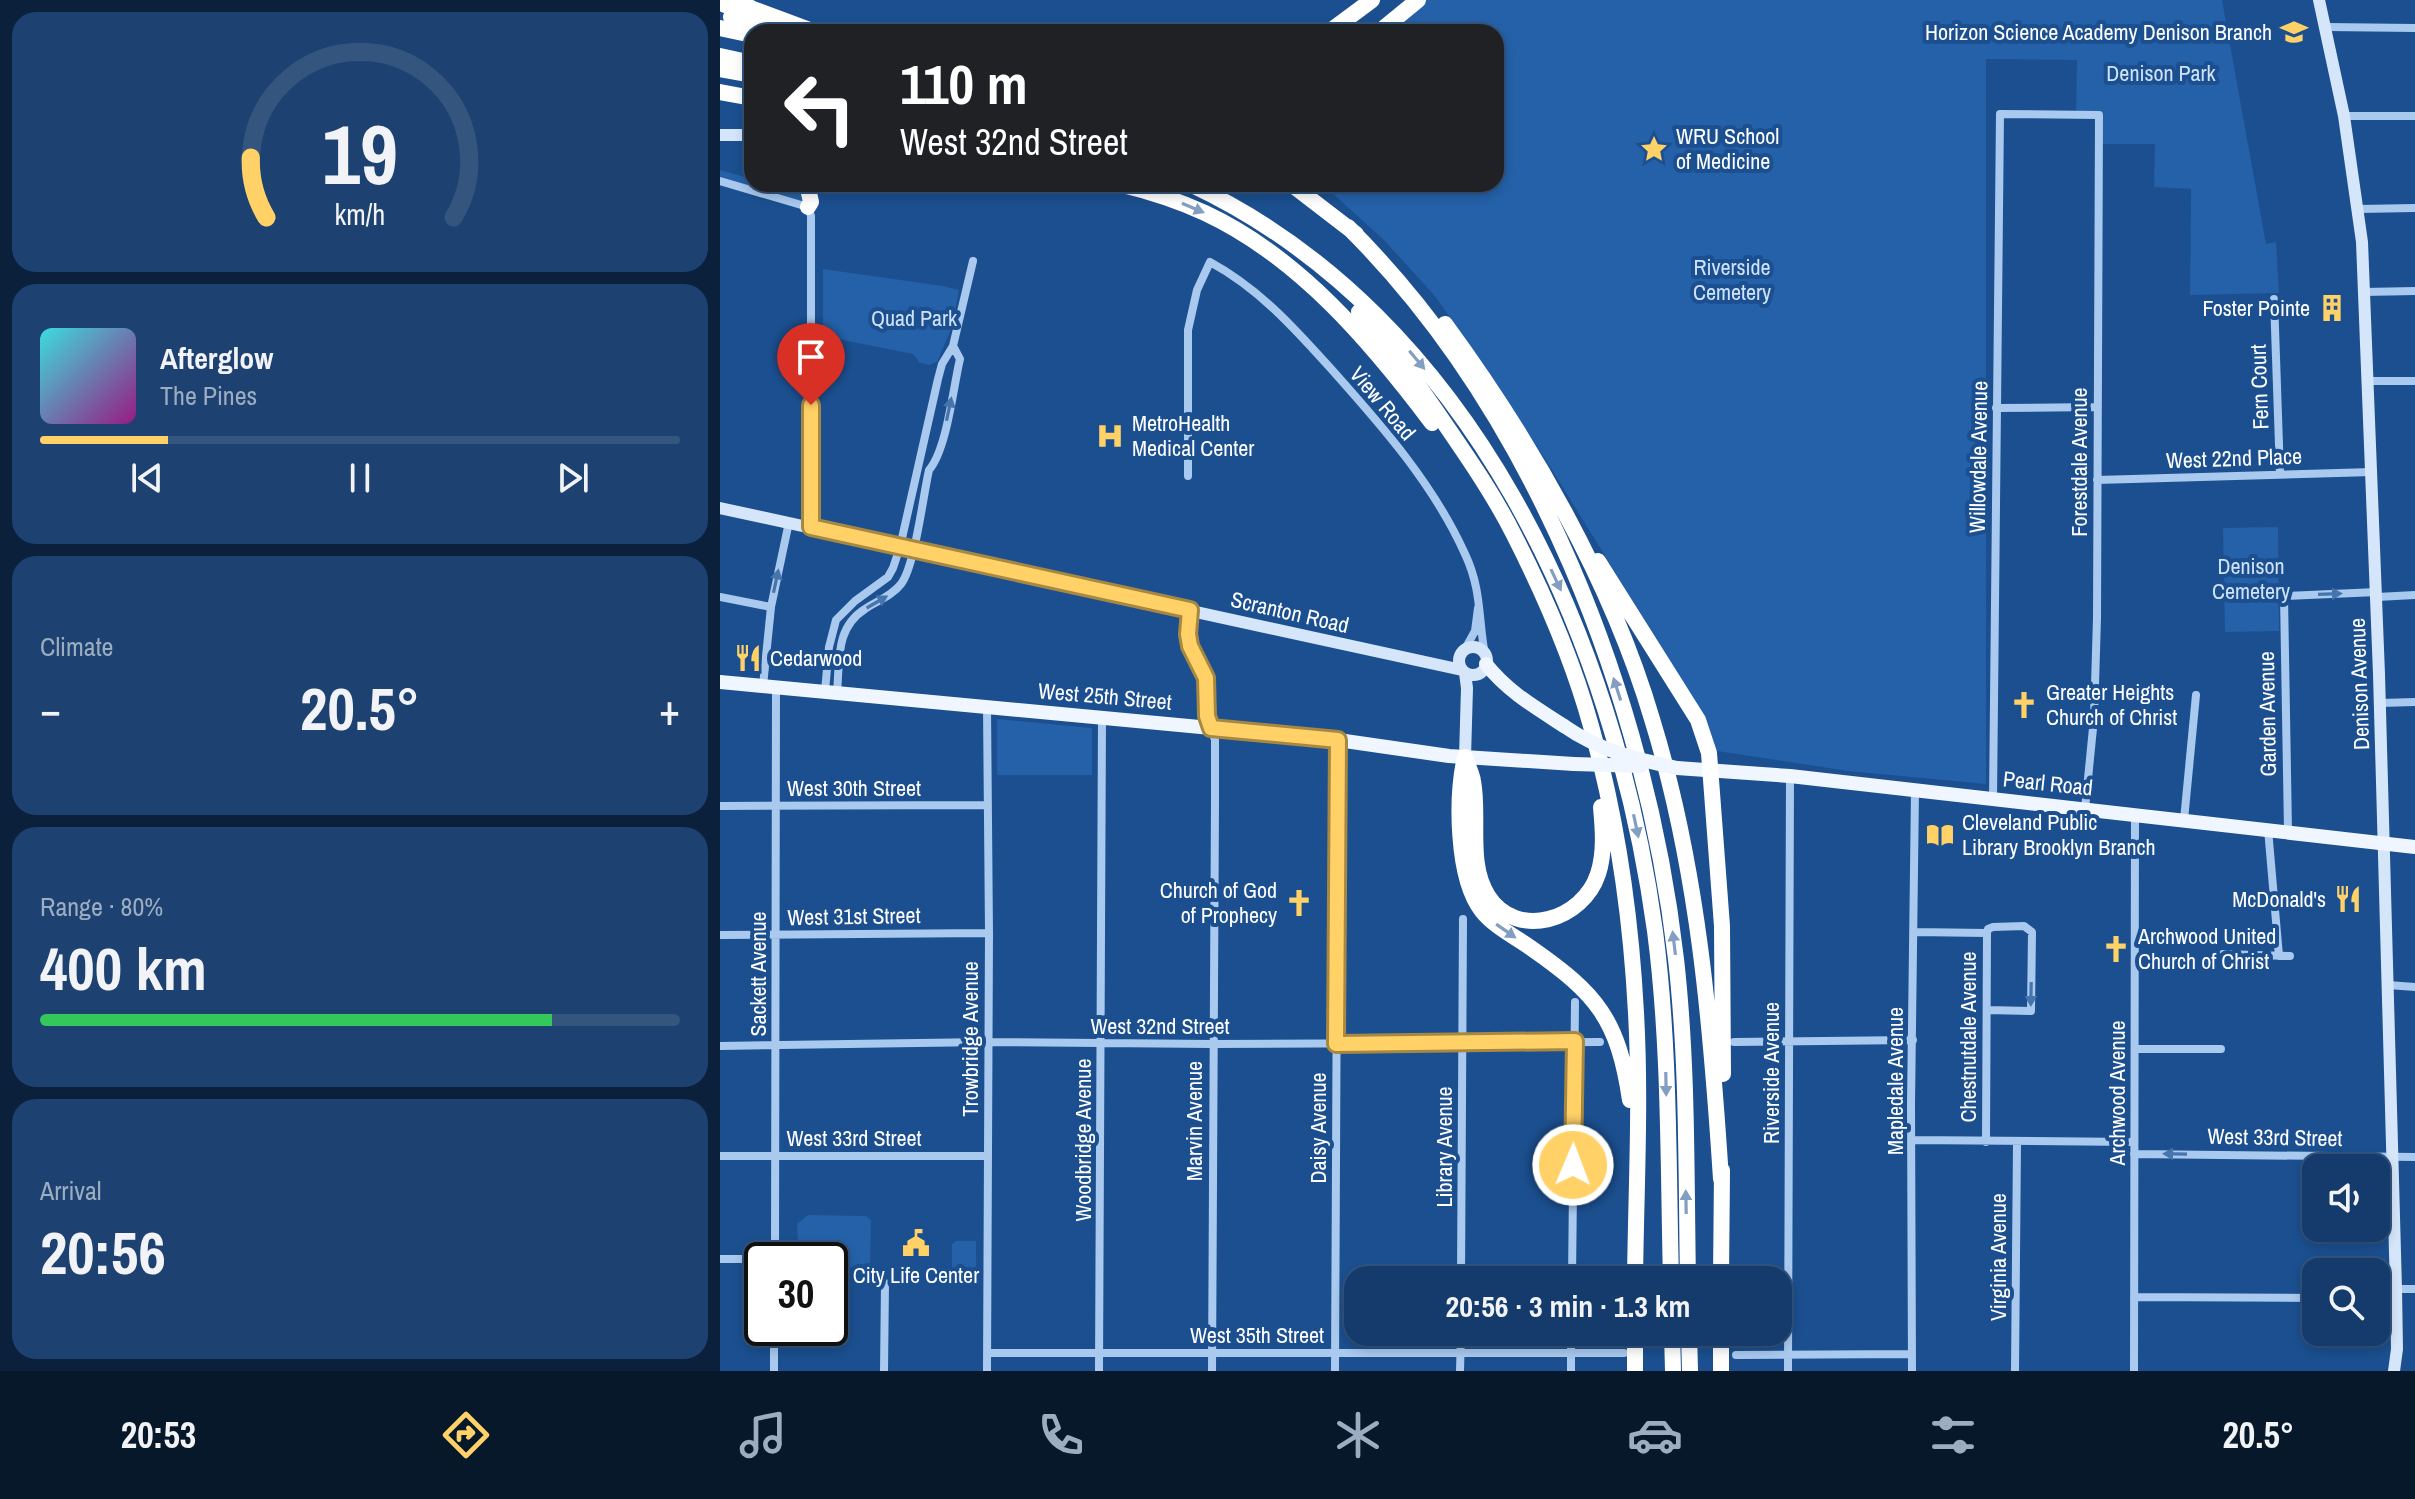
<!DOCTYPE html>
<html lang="en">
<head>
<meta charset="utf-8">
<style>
  body { margin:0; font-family:"Archivo Narrow",sans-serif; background:#1d4271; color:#f1f3f6; height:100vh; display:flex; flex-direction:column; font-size:30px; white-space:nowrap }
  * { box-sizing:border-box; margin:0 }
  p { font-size:26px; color:#9dadc1 }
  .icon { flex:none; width:44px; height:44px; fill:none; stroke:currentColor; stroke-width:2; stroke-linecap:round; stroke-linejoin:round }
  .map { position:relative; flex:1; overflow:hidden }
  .side { display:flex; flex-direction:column; gap:12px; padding:12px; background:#0b203b; width:720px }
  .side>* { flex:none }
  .banner { position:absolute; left:24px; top:24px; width:760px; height:168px; border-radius:24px; box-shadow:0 4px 12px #0003,0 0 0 2px #33557e; background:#202124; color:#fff; overflow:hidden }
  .controls { position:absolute; left:1582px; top:1154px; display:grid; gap:16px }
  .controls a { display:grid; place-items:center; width:88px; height:88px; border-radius:16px; background:#143b6b; box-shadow:0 4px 12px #0003,0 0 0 2px #33557e; font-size:40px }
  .speed { position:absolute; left:24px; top:1242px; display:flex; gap:16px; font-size:40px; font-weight:700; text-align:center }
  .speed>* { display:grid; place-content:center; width:104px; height:104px; border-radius:50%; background:#143b6b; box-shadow:0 4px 12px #0003,0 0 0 2px #33557e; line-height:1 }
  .speed .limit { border:4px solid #111; border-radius:12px; background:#fff; color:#111 }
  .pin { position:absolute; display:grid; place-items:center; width:68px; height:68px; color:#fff; margin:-82px -34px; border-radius:50% 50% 50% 0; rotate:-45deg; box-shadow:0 0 8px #0007 }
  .pin .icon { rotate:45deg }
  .me { position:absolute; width:88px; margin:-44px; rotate:1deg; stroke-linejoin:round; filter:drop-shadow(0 0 6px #0008) }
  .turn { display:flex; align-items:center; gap:28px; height:168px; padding:0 24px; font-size:36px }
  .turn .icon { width:104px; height:104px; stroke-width:2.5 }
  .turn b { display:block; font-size:56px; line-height:68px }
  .big { font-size:60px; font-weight:800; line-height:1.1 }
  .side .widget { flex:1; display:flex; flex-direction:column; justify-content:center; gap:12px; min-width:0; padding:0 28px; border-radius:24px; background:#1d4271 }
  .side .dial { align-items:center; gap:0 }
  .dial svg { height:208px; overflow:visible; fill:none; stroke:#33557e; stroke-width:7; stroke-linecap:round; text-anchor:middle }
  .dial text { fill:#f1f3f6; stroke:none }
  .song { display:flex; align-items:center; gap:24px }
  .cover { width:96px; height:96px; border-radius:12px; background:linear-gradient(135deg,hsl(180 70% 55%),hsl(310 70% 35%)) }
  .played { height:8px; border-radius:4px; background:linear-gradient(90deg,#ffd166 20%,#33557e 20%) }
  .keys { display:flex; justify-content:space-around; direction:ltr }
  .heat { display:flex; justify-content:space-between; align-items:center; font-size:44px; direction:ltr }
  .charge { height:12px; border-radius:6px; background:linear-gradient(90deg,#34c759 80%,#33557e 0) }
  .trip { position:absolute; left:624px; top:1266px; width:448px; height:80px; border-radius:24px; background:#143b6b; box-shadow:0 4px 12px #0003,0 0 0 2px #33557e; font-weight:800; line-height:80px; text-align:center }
  .tabs { display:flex; height:128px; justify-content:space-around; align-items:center; background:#08182b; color:#9dadc1 }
  .tabs .icon { width:56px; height:56px }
  .tabs .selected { color:#ffd166 }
  .tabs b { font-size:36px; color:#f1f3f6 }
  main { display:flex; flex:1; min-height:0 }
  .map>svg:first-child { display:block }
</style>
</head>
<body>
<main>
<section class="side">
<div class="widget dial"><svg viewBox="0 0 100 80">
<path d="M14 69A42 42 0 1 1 86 69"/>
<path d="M14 69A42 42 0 0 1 8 46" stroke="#ffd166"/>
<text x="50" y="56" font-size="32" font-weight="700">19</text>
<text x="50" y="72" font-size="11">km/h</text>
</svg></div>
<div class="widget">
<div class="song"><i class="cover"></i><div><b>Afterglow</b><p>The Pines</p></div></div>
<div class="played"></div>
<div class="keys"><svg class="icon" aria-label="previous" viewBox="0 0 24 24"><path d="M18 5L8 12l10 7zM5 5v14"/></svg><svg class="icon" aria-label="pause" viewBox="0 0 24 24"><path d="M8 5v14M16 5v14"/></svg><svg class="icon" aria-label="next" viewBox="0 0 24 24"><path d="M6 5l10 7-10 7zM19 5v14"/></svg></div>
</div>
<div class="widget"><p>Climate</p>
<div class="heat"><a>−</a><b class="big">20.5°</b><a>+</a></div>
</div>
<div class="widget"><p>Range · 80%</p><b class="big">400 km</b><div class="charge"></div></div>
<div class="widget"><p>Arrival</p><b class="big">20:56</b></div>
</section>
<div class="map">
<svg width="1695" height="1371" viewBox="0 0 1695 1371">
  <rect width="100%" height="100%" fill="#1b4f8f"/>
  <!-- green -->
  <path fill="#2461a8" d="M698,0h804l44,244 10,-2 3,51 -89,2 1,-106 -37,-2 1,-43h-56v-29l-23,-1 1,-54 -91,-1v725l-138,-13 -131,-20 -29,-61 -144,-233 -68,-103 -42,-59 -50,-55 -53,-48 -12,-8h177v-152h-117z
    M0,170l32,9v5h18l10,3 1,-3h29l1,24 -91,-27z
    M103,269l120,17 16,4 -7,37 -15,35 -8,3 -11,-3v-2l-5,-6 -75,-15 -3,4 -12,-2z
    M1558,527l1,104 -54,1 -2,-104z
    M277,719l95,9v47h-95z
    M88,1215l58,1 5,4 -1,48 -40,-1v-7h-31l-2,-36z
    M236,1241h20v35h-24v-32z"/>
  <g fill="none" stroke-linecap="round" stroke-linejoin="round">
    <!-- street -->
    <path stroke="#a9c9ee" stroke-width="8" d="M1606,27l89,1
      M1624,116h71
      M0,181l88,26 3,9v311
      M1638,209l57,-1
      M1644,292l51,-1
      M1554,299l6,175
      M1648,381h47
      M1276,408l102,-1
      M468,476v-146l9,-40 13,-28c50,27 86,68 123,109 50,56 101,114 132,183 17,36 13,64 20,101
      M1377,480l275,-8
      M0,597l51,10
      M1657,597l38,-2
      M745,649l10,-18 3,-23
      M43,686l8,-79 18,-85
      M105,691l4,-44 7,-27 19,-19 33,-24 5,-9 7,-21 38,-168 4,-15 11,-18 20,-85
      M117,692c3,-32 -2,-64 28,-83 12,-8 27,-13 36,-25 14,-18 22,-88 28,-114 18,-21 24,-82 31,-111l-7,-13
      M1660,703l35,-1
      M267,707l2,226 -2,438
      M491,728l4,12v60l-3,571
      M1273,799l7,-685 99,1 -2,503 -3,100 -9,91
      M0,806l267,-1
      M1464,820l12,-125
      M1548,829l11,127
      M1568,831l-4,-235 93,-4
      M1194,932l73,1 1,-4 5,-2 31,-1 8,6 -1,79 -44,-1
      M0,935l269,-2
      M1503,954l67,2
      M1668,985l27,2
      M1014,1042l179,-2
      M0,1046l267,-4 226,2 387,-2
      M1415,1049h86
      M1192,1140l222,2
      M1266,1142l1,-209
      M1414,1154l281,3
      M0,1156h267
      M0,1259h55
      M55,1260l1,-573
      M741,1280l2,-361
      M852,1280l3,-278
      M1676,1289h19
      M1414,1297l182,1
      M1656,1299h20
      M267,1353h637
      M1016,1355l176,-1
      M54,1371v-43
      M164,1371l1,-88
      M379,1371l3,-653
      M615,1371l3,-631
      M740,1371l1,-39
      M851,1371v-39
      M1068,1371l2,-595
      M1192,1371l-1,-266 4,-314
      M1295,1371l2,-228
      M1414,1371l1,-556"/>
    <!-- secondary -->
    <path stroke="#d6e6fa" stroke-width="12" d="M1599,0l25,116 18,126 17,432 17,615 1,60 -3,22
      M0,135h32
      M0,508l742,162
      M470,610l-2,24 2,12 16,32 1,38 4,12
      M739 661a14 14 0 1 1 28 0a14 14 0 1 1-28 0Z
      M745,757l2,-69 -2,-15"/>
    <!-- primary -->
    <path stroke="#f0f6ff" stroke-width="14" d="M766,664c21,27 50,44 78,62
      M0,682l618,58 111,16 125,8
      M957,768l113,8 625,71"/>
    <!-- highway -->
    <path stroke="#fff" stroke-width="16" d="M16,0l17,9 62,23
      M0,3l26,10
      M11,17l52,15
      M0,28l32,7
      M609,32l43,-32
      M659,32l39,-32
      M0,56l32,7
      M0,69l32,6
      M0,92l32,6
      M87,184l4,18 -3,5
      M399,184c29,7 58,16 86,29 94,44 166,129 227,210
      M470,184c282,132 425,454 465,747 15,115 13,233 16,349
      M571,184l65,50
      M628,227c188,187 298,472 328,732 12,107 10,214 12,321
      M639,312c32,35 61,75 88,115 24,35 48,70 67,108 31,61 59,126 77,191 26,93 40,191 45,287 5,89 0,178 -1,267
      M725,324c85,116 166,256 207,395 46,149 59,305 69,460
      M878,561l100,159 11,33 13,173 1,148
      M745,757c-9,39 -9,121 17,154 13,16 32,25 49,37 66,46 87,71 99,152
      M745,758c3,8 7,16 8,23 7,37 -6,82 15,115 29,45 95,24 110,-22 7,-21 5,-45 3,-67
      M1001,1280l1,-110
      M952,1332l1,39
      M969,1332l1,39
      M1001,1332v39
      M915,1371v-39"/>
    <!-- primary-bridge -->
    <path stroke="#f0f6ff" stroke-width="14" d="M844,726c36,25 71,33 113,42
      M854,764l67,2"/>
  </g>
  <!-- one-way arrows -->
  <defs><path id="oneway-solid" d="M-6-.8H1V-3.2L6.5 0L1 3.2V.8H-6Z" transform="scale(2)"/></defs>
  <g fill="#829ec1">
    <use href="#oneway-solid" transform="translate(473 208) rotate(23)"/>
    <use href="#oneway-solid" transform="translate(697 360) rotate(50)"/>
    <use href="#oneway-solid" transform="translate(836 580) rotate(65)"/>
    <use href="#oneway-solid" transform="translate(897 689) rotate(-108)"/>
    <use href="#oneway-solid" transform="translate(916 826) rotate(78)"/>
    <use href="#oneway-solid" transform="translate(786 931) rotate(35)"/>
    <use href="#oneway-solid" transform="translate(954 943) rotate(-97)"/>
    <use href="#oneway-solid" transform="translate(946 1084) rotate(89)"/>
    <use href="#oneway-solid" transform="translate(966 1202) rotate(-91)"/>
  </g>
  <g fill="#4674ac">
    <use href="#oneway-solid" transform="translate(229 409) rotate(-78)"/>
    <use href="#oneway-solid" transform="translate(56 581) rotate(-78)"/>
    <use href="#oneway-solid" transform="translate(1610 594) rotate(-2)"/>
    <use href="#oneway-solid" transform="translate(157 602) rotate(-30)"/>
    <use href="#oneway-solid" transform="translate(1311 994) rotate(91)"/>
    <use href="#oneway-solid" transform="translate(1455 1154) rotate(-179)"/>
  </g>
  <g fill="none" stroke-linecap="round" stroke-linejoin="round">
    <!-- route casing -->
    <g stroke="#a68842" stroke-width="20">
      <path id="route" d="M91,405v122l379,83 -2,24 2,12 16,32 1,38 4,12 127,12 -2,304 239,-3 -2,124"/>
    </g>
    <!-- route -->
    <use href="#route" stroke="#ffd166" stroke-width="14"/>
  </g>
  <!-- icons -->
  <defs>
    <g id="school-bare" transform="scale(2.16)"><path d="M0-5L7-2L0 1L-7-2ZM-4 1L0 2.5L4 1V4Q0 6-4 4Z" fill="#ffd166" stroke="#1b4f8f" stroke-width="2.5" paint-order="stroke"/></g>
    <g id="sight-bare" transform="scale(2.16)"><path d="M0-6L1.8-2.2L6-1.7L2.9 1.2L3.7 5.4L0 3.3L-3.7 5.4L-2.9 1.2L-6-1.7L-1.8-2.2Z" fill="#ffd166" stroke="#1b4f8f" stroke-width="2.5" paint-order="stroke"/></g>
    <g id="building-bare" transform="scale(2.16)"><path d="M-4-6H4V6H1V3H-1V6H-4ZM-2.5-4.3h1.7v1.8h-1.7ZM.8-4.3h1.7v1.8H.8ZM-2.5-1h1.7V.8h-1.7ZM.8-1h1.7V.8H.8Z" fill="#ffd166" stroke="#1b4f8f" stroke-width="2.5" paint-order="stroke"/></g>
    <g id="hospital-bare" transform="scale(2.16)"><path d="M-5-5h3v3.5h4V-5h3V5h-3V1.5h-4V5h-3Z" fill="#ffd166" stroke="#1b4f8f" stroke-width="2.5" paint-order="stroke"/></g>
    <g id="restaurant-bare" transform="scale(2.16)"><path d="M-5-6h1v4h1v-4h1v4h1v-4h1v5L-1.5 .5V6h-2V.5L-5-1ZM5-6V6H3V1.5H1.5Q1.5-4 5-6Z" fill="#ffd166" stroke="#1b4f8f" stroke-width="2.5" paint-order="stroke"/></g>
    <g id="church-bare" transform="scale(2.16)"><path d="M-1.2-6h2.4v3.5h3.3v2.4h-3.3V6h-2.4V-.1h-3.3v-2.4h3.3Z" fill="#ffd166" stroke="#1b4f8f" stroke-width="2.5" paint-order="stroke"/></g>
    <g id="library-bare" transform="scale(2.16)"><path d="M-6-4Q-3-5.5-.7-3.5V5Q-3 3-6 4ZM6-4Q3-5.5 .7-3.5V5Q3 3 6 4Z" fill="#ffd166" stroke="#1b4f8f" stroke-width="2.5" paint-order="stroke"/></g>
    <g id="civic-bare" transform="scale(2.16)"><path d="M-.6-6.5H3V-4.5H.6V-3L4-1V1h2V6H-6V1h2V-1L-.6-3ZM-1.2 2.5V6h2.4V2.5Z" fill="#ffd166" stroke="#1b4f8f" stroke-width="2.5" paint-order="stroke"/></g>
  </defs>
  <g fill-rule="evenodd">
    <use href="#school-bare" x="1574" y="32"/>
    <use href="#sight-bare" x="934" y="149"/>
    <use href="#building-bare" x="1612" y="308"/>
    <use href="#hospital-bare" x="390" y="436"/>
    <use href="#restaurant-bare" x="28" y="658"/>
    <use href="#church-bare" x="1304" y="705"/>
    <use href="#library-bare" x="1220" y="835"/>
    <use href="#restaurant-bare" x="1628" y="899"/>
    <use href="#church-bare" x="579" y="903"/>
    <use href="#church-bare" x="1396" y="949"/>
    <use href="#civic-bare" x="196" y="1243"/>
  </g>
  <g text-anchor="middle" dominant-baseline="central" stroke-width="8" stroke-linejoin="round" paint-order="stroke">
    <!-- poi labels -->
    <g font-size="22" fill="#fff" stroke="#1b4f8f" text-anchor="start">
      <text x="1552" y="32" text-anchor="end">Horizon Science Academy Denison Branch</text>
      <text x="956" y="136">WRU School<tspan x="956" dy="25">of Medicine</tspan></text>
      <text x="1590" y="308" text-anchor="end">Foster Pointe</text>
      <text x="412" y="423">MetroHealth<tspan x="412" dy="25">Medical Center</tspan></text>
      <text x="50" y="658">Cedarwood</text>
      <text x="1326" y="692">Greater Heights<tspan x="1326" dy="25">Church of Christ</tspan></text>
      <text x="1242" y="822">Cleveland Public<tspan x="1242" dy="25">Library Brooklyn Branch</tspan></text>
      <text x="557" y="890" text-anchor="end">Church of God<tspan x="557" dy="25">of Prophecy</tspan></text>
      <text x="1606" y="899" text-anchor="end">McDonald's</text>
      <text x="1418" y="936">Archwood United<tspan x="1418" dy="25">Church of Christ</tspan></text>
      <text x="196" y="1275" text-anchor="middle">City Life Center</text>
    </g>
    <!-- park labels -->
    <g font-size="22" fill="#cfe3fa" stroke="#1b4f8f">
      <text x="1441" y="73">Denison Park</text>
      <text x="1012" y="267">Riverside<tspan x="1012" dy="25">Cemetery</tspan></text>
      <text x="194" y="318">Quad Park</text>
      <text x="1531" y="566">Denison<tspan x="1531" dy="25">Cemetery</tspan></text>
    </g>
    <!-- street labels -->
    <g font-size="22" fill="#fff" stroke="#1b4f8f">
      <text transform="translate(1539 387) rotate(-92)">Fern Court</text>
      <text transform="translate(663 403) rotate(50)">View Road</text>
      <text transform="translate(1258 457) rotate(-89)">Willowdale Avenue</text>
      <text transform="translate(1514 458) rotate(-2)">West 22nd Place</text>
      <text transform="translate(1359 462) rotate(-90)">Forestdale Avenue</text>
      <text transform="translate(570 612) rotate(13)">Scranton Road</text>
      <text transform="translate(1639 684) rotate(-92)">Denison Avenue</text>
      <text transform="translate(385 696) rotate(5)">West 25th Street</text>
      <text transform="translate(1547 714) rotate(-91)">Garden Avenue</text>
      <text transform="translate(1328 783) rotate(6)">Pearl Road</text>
      <text x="134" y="788">West 30th Street</text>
      <text transform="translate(134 916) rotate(-1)">West 31st Street</text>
      <text transform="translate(38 974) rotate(-90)">Sackett Avenue</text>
      <text x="440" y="1026">West 32nd Street</text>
      <text transform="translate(1248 1037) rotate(-90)">Chestnutdale Avenue</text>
      <text transform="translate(250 1039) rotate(-90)">Trowbridge Avenue</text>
      <text transform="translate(1051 1073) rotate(-90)">Riverside Avenue</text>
      <text transform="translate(1175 1081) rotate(-90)">Mapledale Avenue</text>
      <text transform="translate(1397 1093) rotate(-90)">Archwood Avenue</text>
      <text transform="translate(474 1121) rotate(-90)">Marvin Avenue</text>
      <text transform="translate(598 1128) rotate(-90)">Daisy Avenue</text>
      <text transform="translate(1555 1137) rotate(1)">West 33rd Street</text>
      <text x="134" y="1138">West 33rd Street</text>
      <text transform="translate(363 1140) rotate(-90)">Woodbridge Avenue</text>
      <text transform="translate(724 1147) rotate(-90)">Library Avenue</text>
      <text transform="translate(1278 1257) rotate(-90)">Virginia Avenue</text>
      <text x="537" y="1335">West 35th Street</text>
    </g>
  </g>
</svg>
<div class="controls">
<a><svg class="icon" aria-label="sound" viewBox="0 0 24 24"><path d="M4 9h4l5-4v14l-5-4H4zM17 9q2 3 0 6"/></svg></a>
<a><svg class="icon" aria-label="search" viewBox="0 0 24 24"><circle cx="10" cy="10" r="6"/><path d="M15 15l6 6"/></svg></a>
</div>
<div class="speed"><div class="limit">30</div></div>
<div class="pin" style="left:91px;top:405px;background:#d93025"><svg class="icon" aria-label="arrive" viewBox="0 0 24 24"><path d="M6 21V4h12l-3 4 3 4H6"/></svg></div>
<svg class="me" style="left:853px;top:1165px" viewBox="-20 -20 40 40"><circle r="17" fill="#ffd166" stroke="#fff" stroke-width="3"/><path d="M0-11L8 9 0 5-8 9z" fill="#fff"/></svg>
<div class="trip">20:56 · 3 min · 1.3 km</div>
<div class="banner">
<div class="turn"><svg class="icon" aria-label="left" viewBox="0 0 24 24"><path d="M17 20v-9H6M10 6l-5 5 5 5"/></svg><div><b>110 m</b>West 32nd Street</div></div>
</div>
</div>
</main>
<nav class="tabs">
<b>20:53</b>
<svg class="icon selected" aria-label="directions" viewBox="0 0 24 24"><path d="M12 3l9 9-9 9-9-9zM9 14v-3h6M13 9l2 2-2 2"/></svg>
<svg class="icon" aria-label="music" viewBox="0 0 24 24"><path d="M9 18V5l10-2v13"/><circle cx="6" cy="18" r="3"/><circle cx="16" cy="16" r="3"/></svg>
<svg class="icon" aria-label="phone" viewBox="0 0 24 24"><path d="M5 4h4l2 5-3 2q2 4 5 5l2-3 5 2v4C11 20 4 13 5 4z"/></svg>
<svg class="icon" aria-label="climate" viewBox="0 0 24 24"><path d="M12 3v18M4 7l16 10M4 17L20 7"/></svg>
<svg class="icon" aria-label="car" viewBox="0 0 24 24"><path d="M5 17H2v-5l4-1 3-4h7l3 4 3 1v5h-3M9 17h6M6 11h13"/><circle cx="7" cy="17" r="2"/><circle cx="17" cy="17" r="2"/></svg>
<svg class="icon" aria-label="filters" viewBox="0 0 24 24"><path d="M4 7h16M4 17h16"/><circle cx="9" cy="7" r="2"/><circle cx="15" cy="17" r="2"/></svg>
<b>20.5°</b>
</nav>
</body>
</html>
